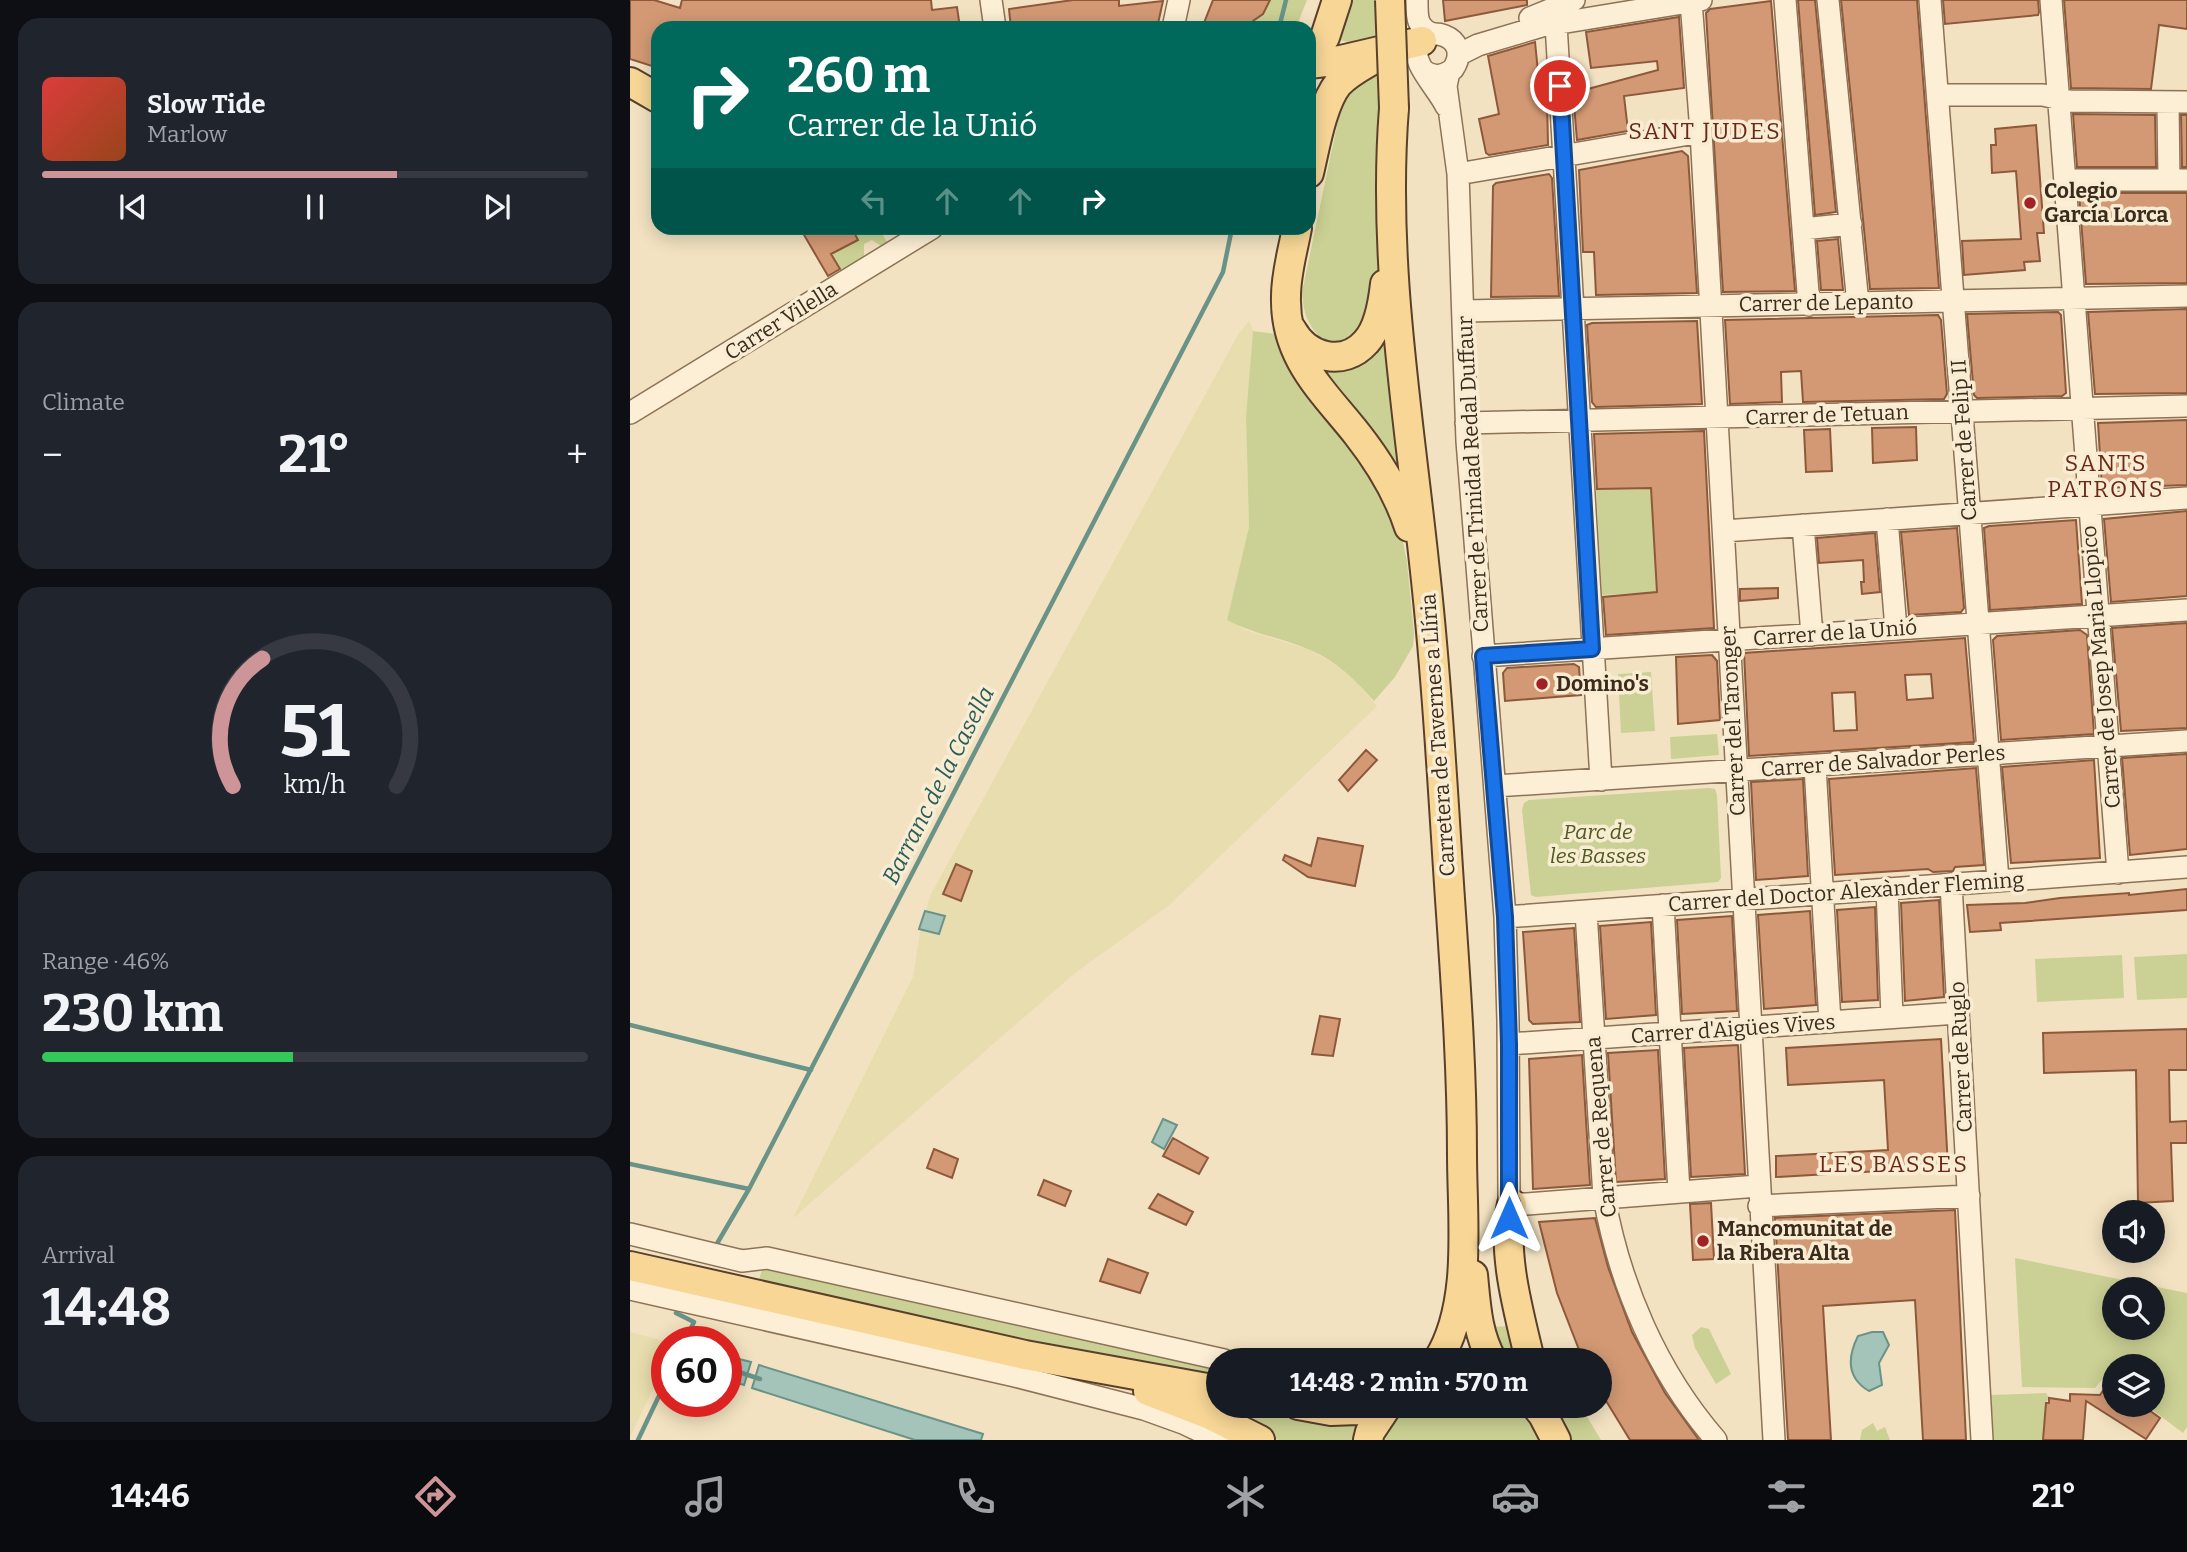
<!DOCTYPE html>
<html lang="en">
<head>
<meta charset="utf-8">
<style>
  body { margin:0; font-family:Bitter,serif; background:#20242c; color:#f1f3f6; height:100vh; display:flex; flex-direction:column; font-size:26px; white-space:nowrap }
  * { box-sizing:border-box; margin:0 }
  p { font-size:23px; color:#9ea1a6 }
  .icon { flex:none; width:38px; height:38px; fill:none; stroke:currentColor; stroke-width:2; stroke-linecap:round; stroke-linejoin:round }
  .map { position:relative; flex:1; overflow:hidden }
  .details { display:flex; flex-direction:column; gap:18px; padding:18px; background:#0d0f14; width:630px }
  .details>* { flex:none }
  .top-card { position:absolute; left:21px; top:21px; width:665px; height:214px; border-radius:21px; box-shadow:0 4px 18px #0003; background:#00695c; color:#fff; overflow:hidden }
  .buttons { position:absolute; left:1472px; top:1200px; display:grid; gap:14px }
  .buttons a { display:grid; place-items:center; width:63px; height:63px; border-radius:50%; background:#171b24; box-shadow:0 4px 18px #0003; font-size:35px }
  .speed { position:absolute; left:21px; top:1326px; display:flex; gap:14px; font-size:35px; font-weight:700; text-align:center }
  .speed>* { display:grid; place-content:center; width:91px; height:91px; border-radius:50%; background:#171b24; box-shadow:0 4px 18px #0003; line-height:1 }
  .speed .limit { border:10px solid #d22; background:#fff; color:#111 }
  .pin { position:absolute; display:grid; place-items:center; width:60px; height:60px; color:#fff; margin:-30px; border:4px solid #fff; border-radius:50%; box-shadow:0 2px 7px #0007 }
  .me { position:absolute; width:77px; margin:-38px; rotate:0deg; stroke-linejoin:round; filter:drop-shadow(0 0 5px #0008) }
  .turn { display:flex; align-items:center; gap:24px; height:147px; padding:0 21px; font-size:32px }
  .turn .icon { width:91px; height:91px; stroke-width:2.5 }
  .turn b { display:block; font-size:49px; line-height:60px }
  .lanes { display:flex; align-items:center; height:66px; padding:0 21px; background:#0003; justify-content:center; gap:35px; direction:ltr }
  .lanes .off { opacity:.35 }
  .big { font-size:52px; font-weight:700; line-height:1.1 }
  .details .widget { flex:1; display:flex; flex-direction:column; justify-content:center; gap:10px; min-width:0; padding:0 24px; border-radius:21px; background:#20242c }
  .details .dial { align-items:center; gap:0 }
  .dial svg { height:182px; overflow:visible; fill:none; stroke:#363941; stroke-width:7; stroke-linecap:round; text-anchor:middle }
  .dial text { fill:#f1f3f6; stroke:none }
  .song { display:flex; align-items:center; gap:21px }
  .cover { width:84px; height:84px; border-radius:10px; background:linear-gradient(135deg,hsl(0 70% 55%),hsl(20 70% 35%)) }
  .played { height:7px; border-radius:4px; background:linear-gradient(90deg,#cd9598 65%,#363941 65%) }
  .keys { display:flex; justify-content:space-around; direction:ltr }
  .heat { display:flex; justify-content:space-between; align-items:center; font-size:38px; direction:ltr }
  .charge { height:10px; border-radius:5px; background:linear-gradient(90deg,#34c759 46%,#363941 0) }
  .trip { position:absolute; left:576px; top:1348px; width:406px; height:70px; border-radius:35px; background:#171b24; box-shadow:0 4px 18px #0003; font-weight:700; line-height:70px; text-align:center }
  .dock { display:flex; height:112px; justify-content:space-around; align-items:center; background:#090b0e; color:#9ea1a6 }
  .dock .icon { width:49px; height:49px }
  .dock .on { color:#cd9598 }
  .dock b { font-size:32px; color:#f1f3f6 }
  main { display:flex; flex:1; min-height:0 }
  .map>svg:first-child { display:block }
</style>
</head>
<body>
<main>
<section class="details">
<div class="widget">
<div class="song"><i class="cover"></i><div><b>Slow Tide</b><p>Marlow</p></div></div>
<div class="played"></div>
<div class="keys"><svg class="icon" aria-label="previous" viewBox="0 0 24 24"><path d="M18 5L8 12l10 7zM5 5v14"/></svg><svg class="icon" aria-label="pause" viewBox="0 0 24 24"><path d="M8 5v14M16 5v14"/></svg><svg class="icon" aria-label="next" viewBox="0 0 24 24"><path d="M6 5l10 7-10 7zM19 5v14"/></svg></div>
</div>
<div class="widget"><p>Climate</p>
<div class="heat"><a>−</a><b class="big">21°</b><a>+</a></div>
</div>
<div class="widget dial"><svg viewBox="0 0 100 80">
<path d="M14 69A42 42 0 1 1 86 69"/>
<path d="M14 69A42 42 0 0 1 27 13" stroke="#cd9598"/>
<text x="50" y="56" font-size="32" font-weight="700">51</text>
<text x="50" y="72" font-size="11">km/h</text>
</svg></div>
<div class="widget"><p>Range · 46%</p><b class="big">230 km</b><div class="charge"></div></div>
<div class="widget"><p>Arrival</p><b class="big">14:48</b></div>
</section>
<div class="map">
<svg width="1557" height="1440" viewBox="0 0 1557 1440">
  <rect width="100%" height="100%" fill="#f2e2c1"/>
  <!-- farmland -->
  <path fill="#e8ddae" d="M619,321l4,10 -7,91 3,105 -22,93 19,10 64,20 37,21 30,35 -209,200 -93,67 -282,245 120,-241 8,-51 10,-32 307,-559z
    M0,1332l38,10 -1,18 -37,77z"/>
  <!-- green -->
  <path fill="#cbd194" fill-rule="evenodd" d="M640,0h37l-11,28h-46l3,-7 10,-7z
    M717,0h30l-2,40 -20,4 -23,-6z
    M751,69l4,164 -10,73 -11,26 -18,13 -20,-1c-18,-19 -22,-26 -24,-52l38,-181 9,-21z
    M222,228h27l8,14 -6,4 -9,-6 -8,4v12l-23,14 -10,-17 27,-13z
    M762,324l17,166 -93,-127z
    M623,331l23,3 14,36 78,94 33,68 6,30 7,71 -1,13 -18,31 -21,24c-19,-21 -37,-40 -64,-51 -27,-12 -57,-16 -83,-30l22,-93 -3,-110z
    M1021,488l6,104 -55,3 -6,-106z
    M1021,672l4,59 -34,2 -3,-59z
    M1087,734l2,21 -48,4 -1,-22z
    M1079,788l6,1 2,6 4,83 -3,4 -182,15 -5,-2 -9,-85 2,-7 5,-3z
    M1557,954v44l-50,2 -3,-43z
    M1492,955l2,43 -87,4 -2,-43z
    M1385,1258l172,35v134l-4,6 -37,-28h6v-38h-38v15l-9,-6 -10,12 -73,-1zM1484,1290h38v38h-38z
    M133,1266l455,99v17l-70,-10 -390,-89z
    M884,1326l8,34h-20l-17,-33z
    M1071,1327l8,2 22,45 -15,10 -21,-36 -3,-13z
    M1416,1393l3,5 -3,5 -3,37h-49l-3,-45z
    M615,1405l85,13 29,2 -7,20h-74l-68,-34z
    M780,1405h103l20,22 6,13h-155l7,-14z
    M922,1405h28l21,35h-33z
    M1243,1423l4,8 8,-4 5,13h-30l2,-10z"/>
  <!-- water -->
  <path fill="#a4c4ba" stroke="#6a9388" stroke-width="2" d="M295,911l20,5 -6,18 -20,-5z
    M533,1119l14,6 -13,24 -12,-7z
    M1242,1332h11l6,13 -10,18 3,22 -13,6c-22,-13 -22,-33 -11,-55z
    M105,1358l16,4 -7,23 -17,-5z
    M129,1365l224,69 -2,6h-66l-163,-52z"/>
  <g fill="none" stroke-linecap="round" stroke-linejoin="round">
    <!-- stream -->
    <path stroke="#6a9388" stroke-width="4.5" d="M649,28l7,-28
      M0,1025l181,45
      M0,1164l119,25
      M85,1247l34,-58 474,-917 9,-44
      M51,1306l-5,7 18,9 -10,20
      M112,1373l18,6
      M8,1440l29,-61"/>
  </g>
  <!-- building -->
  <path fill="#d39974" stroke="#8e593b" stroke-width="2" fill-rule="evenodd" d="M0,0h24l26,8 2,-8h249l1,10 25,-3 3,21h-302v40l-28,-9z
    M443,0h46v6l44,-5 -6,27h-146l-2,-19z
    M583,0h57l-7,14 -10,7 -3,7h-48z
    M813,0h84v5l-82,16z
    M1168,0h17l21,212 -21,3z
    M1211,0h76l22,288 -69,1z
    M1313,0h95l1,12 -1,3 -93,9z
    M1434,0h123v29l-28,-4 -8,64 -80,-1z
    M1141,1l24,290 -72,1 -17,-279 4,-4z
    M1049,17l5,71 -60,8 4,35 -51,9 -4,-47 85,-23 -1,-9 -66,7 -5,-36z
    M905,42l6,59 6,-2 1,46 -59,10 -3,-2 -7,-34 20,-5 -11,-58z
    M1443,114l82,1 1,52h-79z
    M1551,115h6v52h-5z
    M1406,125l8,108h-7l3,28 -16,1 1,8 -61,5 -2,-34 59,-2 -5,-68 -24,2 -1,-28h5l-1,-16z
    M1052,151l6,5 9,137 -101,2 -2,-43h-11l-4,-82z
    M919,174l3,4 7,118 -68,1 2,-111 3,-3z
    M1449,193h108v90l-101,1z
    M170,228h52l6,12 -27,14 9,15 -12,7z
    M1208,239l5,51h-22l-4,-49z
    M1557,309v84l-92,1 -7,-82z
    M1428,312l3,3 5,78 -4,3 -85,2 -3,-3 -7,-81z
    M1308,315l3,5 6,74 -3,5 -141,3 -2,-31 -20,1 1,30 -52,2 -5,-84z
    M1067,321l5,83 -106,3 -4,-5 -5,-77 5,-2z
    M1557,420v65l-85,3 -4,-65z
    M1286,427l1,33 -44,3 -1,-35z
    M1200,429l2,42 -26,1 -2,-42z
    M1074,431l10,197 -108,7 -3,-38 54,-5 -6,-104 -54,1 -3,-55z
    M1557,511v85l-76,6 -7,-83z
    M1446,520l6,84 -92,6 -6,-82 5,-2z
    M1327,528l7,80 -3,4 -52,3 -8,-83z
    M1245,533l5,59 -18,2 -1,-12h3l-1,-22 -44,3 -2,-25z
    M1148,588v10l-38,3v-12z
    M1557,623v105l-66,3 -9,-103z
    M1450,630l7,5 7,99 -93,6 -8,-100 4,-4z
    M1335,638l9,104 -225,14 -5,-103zM1301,674l2,24 -26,2 -2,-25zM1225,692l2,38 -23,1 -2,-38z
    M1082,655l5,6 3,59 -42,4 -2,-67z
    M944,664l5,3 2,28 -76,6 -2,-28 4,-5z
    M736,750l11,10 -29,31 -9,-11z
    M1557,754v95l-57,6 -8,-97z
    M1464,760l6,98 -89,5 -9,-96z
    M1346,768l8,97 -29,2 -2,4 -20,1 -5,-3 -93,6 -6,-96z
    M1173,779l5,97 -52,4 -5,-98z
    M688,838l45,8 -8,40 -47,-9 -25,-17 2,-5 26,11z
    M326,864l16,7 -11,30 -18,-7z
    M1557,889v21l-187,13 1,7 -31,2 -3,-27 58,-2 35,-5 69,-5v2z
    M1309,900l5,97 -39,4 -4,-98z
    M1245,907l3,93 -36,2 -5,-92z
    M1180,911l6,94 -52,4 -6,-94z
    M1102,916l5,95 -55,3 -5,-94z
    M1021,922l5,93 -50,4 -6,-93z
    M944,928l6,94 -47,2 -4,-4 -6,-88z
    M690,1016l20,3 -7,37 -21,-2z
    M1557,1029v41h-18l1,52 17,-1v22h-16l2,58 -35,2 -2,-133 -92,3 -1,-40z
    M1311,1039l7,128 -172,10v-21l112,-6 -4,-70 -96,5 -2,-37z
    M1108,1045l7,129 -54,3 -7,-129z
    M1028,1050l7,129 -49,3 -8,-129z
    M952,1055l8,130 -57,4 -4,-130z
    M543,1138l35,20 -9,16 -36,-18z
    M304,1149l24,10 -6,19 -25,-10z
    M414,1180l27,11 -6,15 -27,-11z
    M528,1194l35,18 -7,13 -37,-17z
    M1081,1203l3,56 -21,1 -3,-56z
    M1325,1210l11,230h-43l-8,-140 -92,6 8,134h-43l-13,-222z
    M965,1218l13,49 24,65 33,61 34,47h-69l-30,-49v-31h-17l-26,-67 -18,-71z
    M478,1259l40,14 -8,20 -40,-12z
    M1484,1375v30h28l18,13 -14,21 -60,-38 -3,39h-40l3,-37h3v-5l21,3v-7l30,1z"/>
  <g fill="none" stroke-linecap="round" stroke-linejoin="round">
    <!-- minor casing -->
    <g stroke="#8d7257" stroke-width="24">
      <path id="minor" d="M361,0l4,28
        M787,0c0,16 -1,28 16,34
        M1155,0l24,305
        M1198,0l30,304
        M1300,0l68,880
        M1421,0l67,873
        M1061,1l10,131 73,1308
        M900,18l44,-18
        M926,24l45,756
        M543,28l6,-28
        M828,55l20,-10 64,-19 159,-26
        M793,70c10,8 20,7 30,-1 22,-33 -33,-50 -36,-17 -2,14 22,39 29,54
        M819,72l-3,14 12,88 9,267 38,476 3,104 1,176 3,7h15l231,-18
        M1308,95h105l26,6 118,1
        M1538,102l1,78
        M828,174l243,-42
        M1435,180h122
        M1173,229l48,-5
        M834,311l723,-15
        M0,413l302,-185
        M836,423l721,-17
        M1257,519l9,110
        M1173,525l9,110
        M1094,531l463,-33
        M853,656l704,-46
        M1185,766l15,256
        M865,786l692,-45
        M1321,884l31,556
        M1257,888l5,129
        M1033,905l16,287
        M956,912l18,285c16,89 53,175 112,243
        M875,917l682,-50
        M879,1044l449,-31
        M1129,1206l210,-10
        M0,1234l112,27 25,-3 457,102
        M0,1289l385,87 129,33 39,14 36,17"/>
    </g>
    <!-- major casing -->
    <g stroke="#5a402c" stroke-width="32">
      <path id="major" d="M679,57l16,-20 12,-37
        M679,64l32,-4 81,-19
        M0,82l28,16
        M764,108c-12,152 14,303 30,454 12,107 18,214 25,322 6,90 13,181 13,271 0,64 11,149 -24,205
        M679,173c6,-25 13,-69 29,-89 10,-11 24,-18 36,-25
        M667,228c-4,22 -11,45 -11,68 -2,61 36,94 71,138 22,28 41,59 52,93
        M662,330c15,27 51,38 74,12 13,-14 17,-40 19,-58
        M882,1204c-11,47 7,109 18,156
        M0,1266l395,89 193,35
        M843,1275c3,30 4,58 19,85
        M518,1391l62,24 50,25
        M668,1405l33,6 54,-2
        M905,1405l8,10 13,25
        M738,1440l2,-8 18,-27"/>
    </g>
    <!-- minor -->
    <use href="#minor" stroke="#fcefd5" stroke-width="21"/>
    <!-- major -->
    <use href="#major" stroke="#f8d796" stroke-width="28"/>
    <!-- major-bridge casing -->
    <g stroke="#5a402c" stroke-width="32" stroke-linecap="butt">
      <path id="major-bridge" d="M760,0l4,108"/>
    </g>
    <!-- major-bridge -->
    <use href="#major-bridge" stroke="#f8d796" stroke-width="28"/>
  </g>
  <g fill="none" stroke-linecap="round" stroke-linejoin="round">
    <!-- route casing -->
    <g stroke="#114b97" stroke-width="18">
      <path id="route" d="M879,1218l3,-15 -3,-6v-153l-4,-127 -22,-261 109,-7 -32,-563"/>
    </g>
    <!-- route -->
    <use href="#route" stroke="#1a73e8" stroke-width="12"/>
  </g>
  <!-- markers -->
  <g fill="#a12226" stroke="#f8ecd2" stroke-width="2.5">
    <circle cx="1400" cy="203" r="7"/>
    <circle cx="912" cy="684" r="7"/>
    <circle cx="1073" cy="1241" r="7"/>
  </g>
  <g text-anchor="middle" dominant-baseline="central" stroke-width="7" stroke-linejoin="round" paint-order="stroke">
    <!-- poi labels -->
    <g font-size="21" font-weight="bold" fill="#3b2b1c" stroke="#f8ecd2" text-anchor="start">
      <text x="1414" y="191">Colegio<tspan x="1414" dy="24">García Lorca</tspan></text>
      <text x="926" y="684">Domino's</text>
      <text x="1087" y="1229">Mancomunitat de<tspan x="1087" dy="24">la Ribera Alta</tspan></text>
    </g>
    <!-- street labels -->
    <g font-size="21" fill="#3b2b1c" stroke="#f8ecd2">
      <text transform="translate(1196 303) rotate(-1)">Carrer de Lepanto</text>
      <text transform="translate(151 321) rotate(-32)">Carrer Vilella</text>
      <text transform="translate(1197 415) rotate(-2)">Carrer de Tetuan</text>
      <text transform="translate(1334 440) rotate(-94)">Carrer de Felip II</text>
      <text transform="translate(843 474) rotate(-93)">Carrer de Trinidad Redal Duffaur</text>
      <text transform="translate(1205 633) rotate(-4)">Carrer de la Unió</text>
      <text transform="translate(1471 667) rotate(-95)">Carrer de Josep Maria Llopico</text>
      <text transform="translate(1103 721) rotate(-93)">Carrer del Taronger</text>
      <text transform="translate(808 735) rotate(-94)">Carretera de Tavernes a Llíria</text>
      <text transform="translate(1253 761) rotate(-4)">Carrer de Salvador Perles</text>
      <text transform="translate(1216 892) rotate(-4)">Carrer del Doctor Alexànder Fleming</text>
      <text transform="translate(1103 1029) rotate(-4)">Carrer d'Aigües Vives</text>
      <text transform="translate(1331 1057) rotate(-93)">Carrer de Ruglo</text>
      <text transform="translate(971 1127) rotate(-95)">Carrer de Requena</text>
    </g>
    <!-- park labels -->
    <g font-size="21" font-style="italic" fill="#4d5a21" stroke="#f8ecd2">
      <text x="968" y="832">Parc de<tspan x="968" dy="24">les Basses</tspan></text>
    </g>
    <!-- neighbourhood labels -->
    <g font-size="23" letter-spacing="2" fill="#6c2718" stroke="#f8ecd2">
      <text x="1075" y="131">SANT JUDES</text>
      <text x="1476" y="463">SANTS<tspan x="1476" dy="26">PATRONS</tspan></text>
      <text x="1264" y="1164">LES BASSES</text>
    </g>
    <!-- water labels -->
    <g font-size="23" font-style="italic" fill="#2a5d58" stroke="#f8ecd2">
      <text transform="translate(308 785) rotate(-63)">Barranc de la Casella</text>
    </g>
  </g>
</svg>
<div class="buttons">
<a><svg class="icon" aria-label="sound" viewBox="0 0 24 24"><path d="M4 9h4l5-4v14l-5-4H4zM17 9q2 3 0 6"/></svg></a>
<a><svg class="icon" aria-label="search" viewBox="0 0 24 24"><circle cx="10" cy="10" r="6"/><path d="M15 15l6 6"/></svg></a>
<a><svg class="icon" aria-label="layers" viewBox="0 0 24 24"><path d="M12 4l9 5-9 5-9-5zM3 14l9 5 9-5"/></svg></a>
</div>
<div class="speed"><div class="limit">60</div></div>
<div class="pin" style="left:930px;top:86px;background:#d93025"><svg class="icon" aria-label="arrive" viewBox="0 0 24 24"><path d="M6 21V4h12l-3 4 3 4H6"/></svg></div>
<svg class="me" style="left:879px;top:1218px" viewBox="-20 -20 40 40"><path d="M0-17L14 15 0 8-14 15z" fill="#1a73e8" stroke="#fff" stroke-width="4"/></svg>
<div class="trip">14:48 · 2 min · 570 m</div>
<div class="top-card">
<div class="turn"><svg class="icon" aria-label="right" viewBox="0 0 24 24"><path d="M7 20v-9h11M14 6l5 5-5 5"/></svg><div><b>260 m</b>Carrer de la Unió</div></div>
<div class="lanes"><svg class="icon off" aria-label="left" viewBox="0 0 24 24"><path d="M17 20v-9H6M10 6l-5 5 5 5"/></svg><svg class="icon off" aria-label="ahead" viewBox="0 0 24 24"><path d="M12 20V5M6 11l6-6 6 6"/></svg><svg class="icon off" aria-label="ahead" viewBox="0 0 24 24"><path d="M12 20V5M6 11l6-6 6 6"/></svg><svg class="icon" aria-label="right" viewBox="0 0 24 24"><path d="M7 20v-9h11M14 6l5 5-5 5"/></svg></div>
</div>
</div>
</main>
<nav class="dock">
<b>14:46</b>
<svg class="icon on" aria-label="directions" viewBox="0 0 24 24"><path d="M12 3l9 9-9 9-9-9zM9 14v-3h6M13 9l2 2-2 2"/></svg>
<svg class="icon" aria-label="music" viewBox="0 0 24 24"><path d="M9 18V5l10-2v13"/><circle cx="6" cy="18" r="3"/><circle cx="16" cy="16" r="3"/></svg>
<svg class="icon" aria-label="phone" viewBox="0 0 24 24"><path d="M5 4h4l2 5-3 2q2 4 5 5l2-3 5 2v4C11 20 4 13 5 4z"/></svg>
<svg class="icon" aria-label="climate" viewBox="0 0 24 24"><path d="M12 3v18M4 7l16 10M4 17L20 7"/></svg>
<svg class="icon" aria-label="car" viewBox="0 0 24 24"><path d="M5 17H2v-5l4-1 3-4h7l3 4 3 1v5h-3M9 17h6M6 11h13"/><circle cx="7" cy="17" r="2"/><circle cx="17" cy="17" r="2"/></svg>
<svg class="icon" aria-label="filters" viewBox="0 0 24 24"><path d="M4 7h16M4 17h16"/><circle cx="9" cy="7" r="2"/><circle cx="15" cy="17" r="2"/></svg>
<b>21°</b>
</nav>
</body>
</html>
